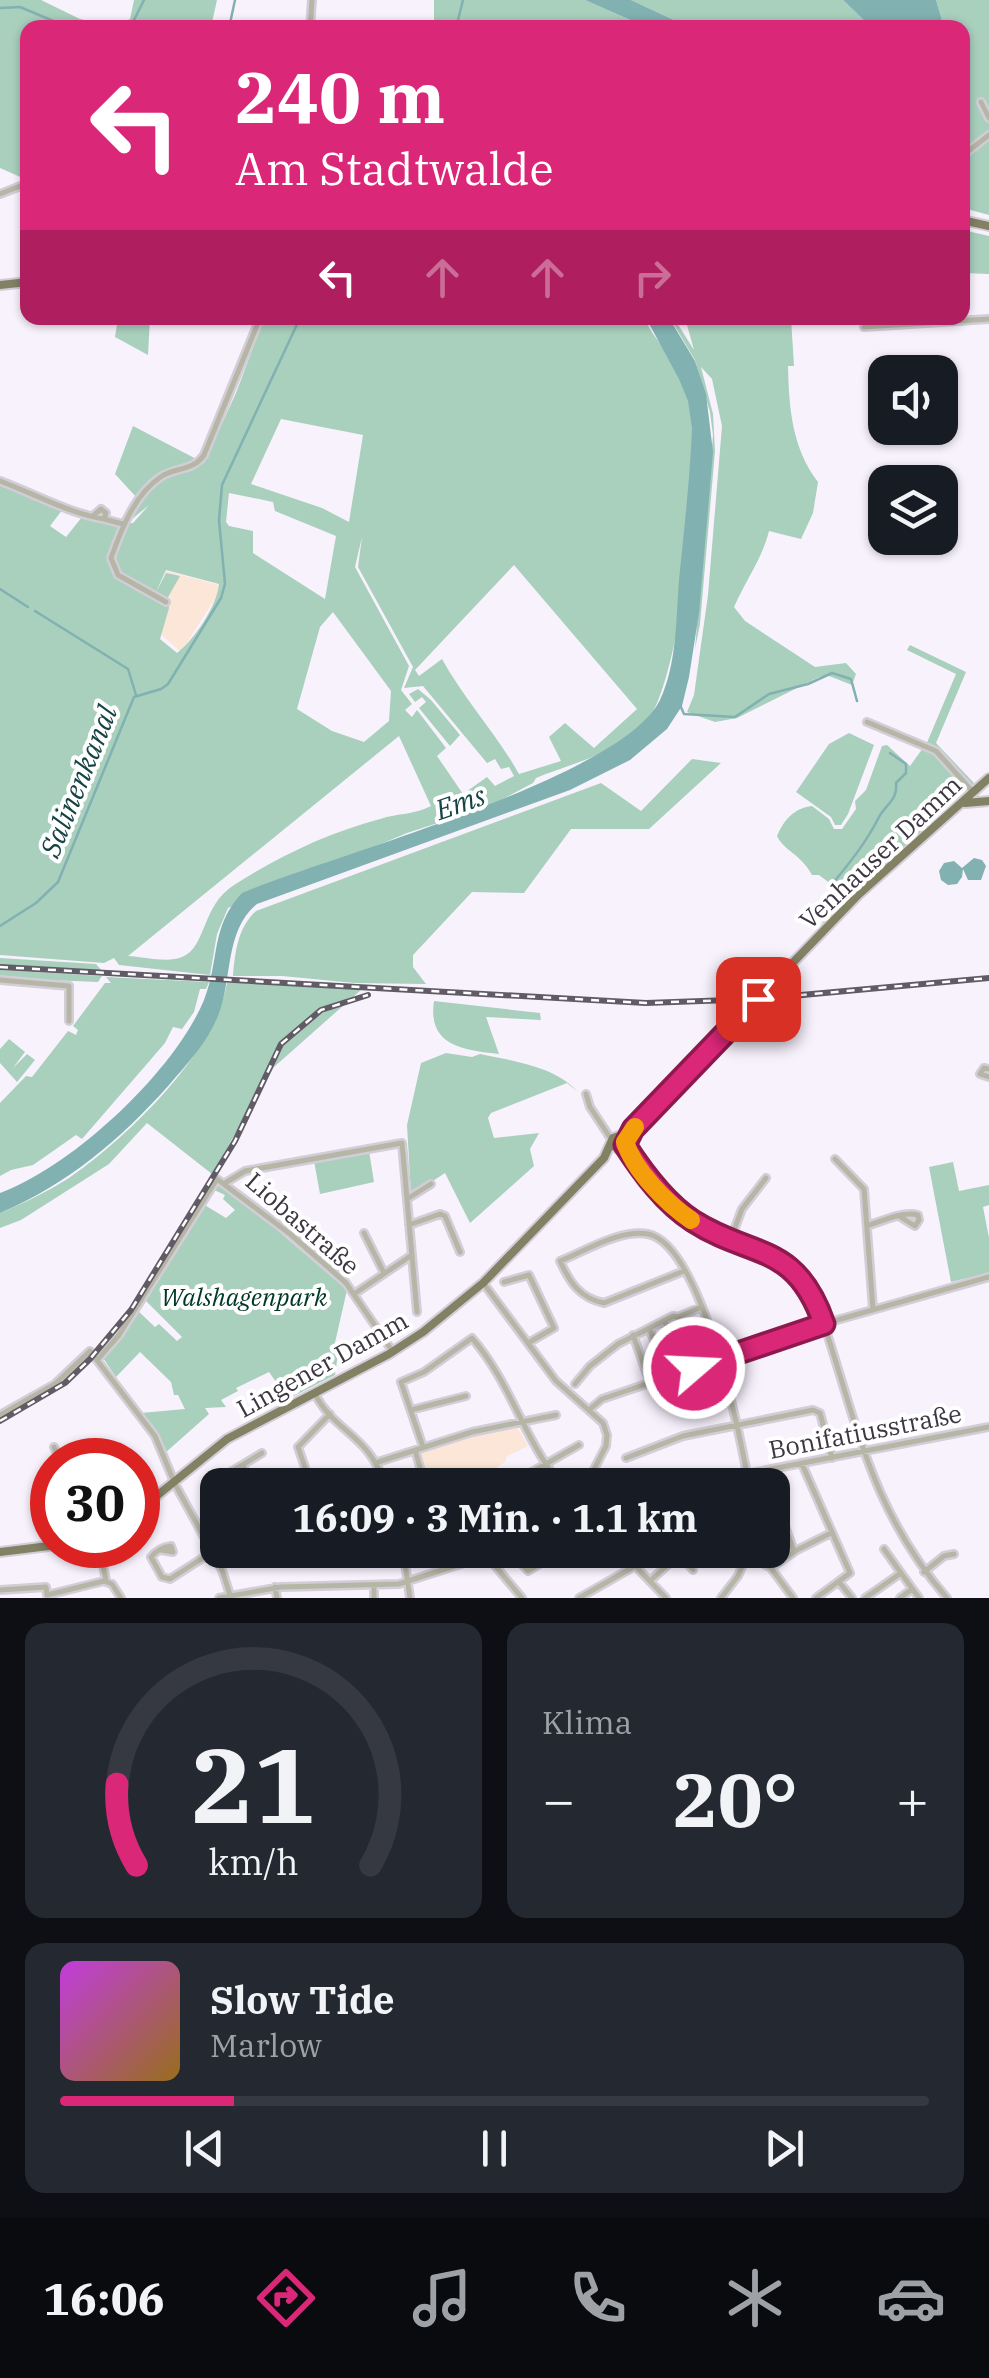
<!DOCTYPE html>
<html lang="de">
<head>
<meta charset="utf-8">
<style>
  body { margin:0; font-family:"IBM Plex Serif",serif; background:#242831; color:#f1f3f6; height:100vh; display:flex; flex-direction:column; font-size:38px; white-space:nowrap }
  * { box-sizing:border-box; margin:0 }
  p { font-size:32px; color:#9ea1a6 }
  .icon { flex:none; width:55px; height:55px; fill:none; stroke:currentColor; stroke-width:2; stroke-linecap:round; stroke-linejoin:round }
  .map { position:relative; height:1598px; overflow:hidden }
  .panel { display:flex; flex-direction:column; gap:25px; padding:25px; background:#0d0f14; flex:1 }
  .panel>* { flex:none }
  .top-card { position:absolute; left:20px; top:20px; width:950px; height:305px; border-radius:20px; box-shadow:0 2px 8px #0004; background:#db2777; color:#fff; overflow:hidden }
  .controls { position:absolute; left:868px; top:355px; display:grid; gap:20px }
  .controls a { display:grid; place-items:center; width:90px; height:90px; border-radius:20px; background:#171b24; box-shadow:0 2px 8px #0004; font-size:50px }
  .speed { position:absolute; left:30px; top:1438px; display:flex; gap:20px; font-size:50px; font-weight:700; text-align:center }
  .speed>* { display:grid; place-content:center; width:130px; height:130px; border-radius:50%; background:#171b24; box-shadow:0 2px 8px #0004; line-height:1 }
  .speed .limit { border:15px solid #d22; background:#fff; color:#111 }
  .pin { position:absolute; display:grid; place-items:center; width:85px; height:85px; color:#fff; margin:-42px; border-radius:20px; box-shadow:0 5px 15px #0006 }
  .me { position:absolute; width:110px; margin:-55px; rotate:71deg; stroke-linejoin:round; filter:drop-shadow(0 0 8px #0008) }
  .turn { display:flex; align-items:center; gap:35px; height:210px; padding:0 50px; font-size:45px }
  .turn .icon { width:130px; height:130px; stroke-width:2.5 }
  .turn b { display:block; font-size:70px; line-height:85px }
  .lanes { display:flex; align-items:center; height:95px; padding:0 50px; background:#0003; justify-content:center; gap:50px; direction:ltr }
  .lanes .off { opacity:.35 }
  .big { font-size:75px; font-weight:700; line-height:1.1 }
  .panel .tile { flex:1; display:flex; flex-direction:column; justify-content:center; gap:15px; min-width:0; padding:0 35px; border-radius:20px; background:#242831 }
  .panel .dial { align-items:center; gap:0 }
  .dial svg { height:260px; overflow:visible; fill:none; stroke:#363941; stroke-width:7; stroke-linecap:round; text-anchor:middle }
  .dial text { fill:#f1f3f6; stroke:none }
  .song { display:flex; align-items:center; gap:30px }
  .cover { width:120px; height:120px; border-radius:15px; background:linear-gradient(135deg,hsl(290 70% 55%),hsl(40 70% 35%)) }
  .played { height:10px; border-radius:5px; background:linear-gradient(90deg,#db2777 20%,#363941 20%) }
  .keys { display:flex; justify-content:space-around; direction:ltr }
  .heat { display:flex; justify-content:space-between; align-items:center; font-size:55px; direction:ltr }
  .panel .tiles { flex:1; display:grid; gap:25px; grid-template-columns:1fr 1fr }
  .tile:last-child { grid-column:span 2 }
  .trip { position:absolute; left:200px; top:1468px; width:590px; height:100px; border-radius:20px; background:#171b24; box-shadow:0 2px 8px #0004; font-weight:700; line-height:100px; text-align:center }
  .menu { display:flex; height:160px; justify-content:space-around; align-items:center; background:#090b0e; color:#9ea1a6 }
  .menu .icon { width:70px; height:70px }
  .menu .on { color:#db2777 }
  .menu b { font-size:45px; color:#f1f3f6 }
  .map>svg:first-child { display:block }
</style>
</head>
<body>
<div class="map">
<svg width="989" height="1598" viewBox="0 0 989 1598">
  <rect width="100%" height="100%" fill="#f8f2fd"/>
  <!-- education -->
  <path fill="#fbe6d7" d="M166,571l53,14 -1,9 -37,58 -34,-30z
    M516,1425l12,21 -21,10 -2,6 -8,5 9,17 -79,1 -7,-35z"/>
  <!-- green -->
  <path fill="#a9cfbd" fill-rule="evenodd" d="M0,0h41l39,19 34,8 16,-8 4,-19h83l-6,27 -183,1 -1,162 -6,-1 4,-10 -25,-11z
    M434,0h151l61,27 -212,1z
    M631,0h212l28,27h-182z
    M936,0h53v215l-26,-7v-81l4,-3 -5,-96 -18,-1z
    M963,230l26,6v38l-26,-1z
    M118,318h32l-2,37 -33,-18z
    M264,318h381c5,15 16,25 24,38 8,16 19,39 23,57 11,53 -11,274 -48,312 -28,29 -72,38 -108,53l-3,5 -43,23 -83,27 -179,75 -11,26 -7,41 -91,-10 -5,-7 -10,5 -104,-8v-474l63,28 -13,17 16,11 16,-20 39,8 -8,21 2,24v-14l8,-32 10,-1 16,-18 -18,15 -10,-1 17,-20 -23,-25 18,-48 71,37 32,-70zM281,419l82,16 -14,87 -27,-14 -71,-24zM229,493l44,9 2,9 61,25 -11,63 -72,-46v-22l-24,-5 -3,-4zM362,537l-4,30 55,100 -9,21 19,-2 64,77 8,-4 6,10 8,-2 5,9 -19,10 -8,-9 -24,17 -26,-38 9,-8 -29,-38 -5,7 -7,-7 7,-6 -11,-14 8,-24 -54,-99zM514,565l123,144 -43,39 -29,-25 -16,14 12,24 -42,13c-23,-41 -55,-75 -77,-115l-23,17 -4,-6zM166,570l53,14c-2,22 -25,56 -42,69l-17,-14 9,-31 -2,-9 13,-23 -14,-3 -11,21zM333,612l58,79 -2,30 -25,21 -32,-11 -35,-22 23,-82zM399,736l32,70c-18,9 -32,7 -51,13 -52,14 -101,37 -146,66 -33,21 -27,62 -52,72 -13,6 -39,0 -54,-1z
    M670,318h4l20,32 -9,-32h106l3,48h-6c1,42 4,82 30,116l-5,31 -12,26 -32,-8c-7,28 -23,49 -35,76l11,14 70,46 31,-4 10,11 -4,11 -23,-9 -10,1 -82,41 -22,4 -28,-10 7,-17 14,-100 14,-169 -10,-47 -11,-12 12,47 2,37 -15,173 -17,85 12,-60 18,-214 -3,-23 -15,-52z
    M910,645l56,27 -30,71 38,40 -4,4 -44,-42 30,-71 -49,-24z
    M418,689l13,11 29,35 -10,11 -31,-38 7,-6 -4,-5 -7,5 -6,-8z
    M849,733l25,12 -26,69 -7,11h-6l-4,-8 -35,-25 33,-48z
    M887,745l23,21 13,-18 11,4 34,36 -145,135 -8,-8 21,-33 -5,2 -12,-9h-7c-12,-22 -28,-24 -35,-39 7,-16 17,-28 35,-30l17,13 5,10h8l14,-20 -1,-8 11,-11 16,-44z
    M692,759l29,4 -72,66h-78l-47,64 -52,-1 -59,63v12l13,17 -71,-1 -73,-7h-49c2,-24 5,-49 23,-65l345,-128 40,28z
    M0,958l96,6 6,7 -102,-6z
    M0,970l102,6 -4,6 -98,-4z
    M106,977l103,5 -3,7h-6l-6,23 -12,17 -9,-2 -8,16 -83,96 -6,-4 -43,30 -22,5 -11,6v-73l26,-27 6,1 36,-46 8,4 2,-5 -5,-4 32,-43h6z
    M259,982l103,7 -88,78 -62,107 -65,-51 -38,41 -88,56 -21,8v-15c24,-10 47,-21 69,-35 58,-40 146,-125 158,-195z
    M434,1001l106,12 1,7 -55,-3 13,37c-34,-4 -72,-7 -65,-53z
    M9,1039l16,13 -12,16 14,-14 8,6 -18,22 -17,-19v-14z
    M446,1053l26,4 8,-3c33,7 75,12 98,38l-11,-9 -76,30 -3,5 6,20 45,-5 -9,16 4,17 -64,57 -25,-50 -34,22 -4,-70 14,-62z
    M369,1151l5,31 -54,12 -6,-33z
    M953,1162l6,29 30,-6v20l-6,2 6,31v35l-38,9 -22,-115z
    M219,1184l27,19 101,87 -13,57 4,6 -3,22 -47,24 -19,-27 -33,16 2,3 -17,9 5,7 -21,1 4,6 -44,39 -5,-13 -19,-27 44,-4 -7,-14h-4l-3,-13 -31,-30 -24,25 -13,-19 34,-48 18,17 4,-3 18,17 5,-4 -38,-38 59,-95 23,14 9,-8 -12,-11 2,-4 -13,-6z"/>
  <!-- water -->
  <path fill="#82b1b2" d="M585,0h46l58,27h-43z
    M843,0h93l8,27h-73z
    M646,318h23l26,43 11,33 7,58 -14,161 -10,64 -7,29 -15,23 -37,31 -60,30 -313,114c-33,27 -24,75 -39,112 -11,27 -31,48 -49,69 -49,55 -101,99 -169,128v-20c73,-27 174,-121 204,-193 16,-40 6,-73 38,-107 87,-37 379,-114 418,-193 17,-36 16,-81 19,-120 5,-50 11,-101 13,-152l-4,-27 -9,-22z
    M974,858l8,2 4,6 -5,14h-13l-5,-11 -1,8 -5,7 -9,1 -7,-5 -2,-9 5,-8 10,-2 8,7z"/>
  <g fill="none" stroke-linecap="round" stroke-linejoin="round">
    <!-- stream -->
    <path stroke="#82b1b2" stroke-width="2.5" d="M0,8l20,-1 50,21
      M130,28l14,-28
      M229,28l6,-28
      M456,28l7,-28
      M0,589l28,18
      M35,611l93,58 8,26
      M680,705l4,9 51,3 34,-23 39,-10 24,-11 19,6 6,22
      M829,888c19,-23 37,-45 50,-71 7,-13 19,-17 17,-34l10,-10v-9l-16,-11
      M0,926l36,-23 22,-21 76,-185 27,-8 7,-5 53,-86 4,-14 -6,-64 3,-35 78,-167"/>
    <!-- minor casing -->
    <g stroke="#d3cdd8" stroke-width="10">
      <path id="minor" d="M310,28l2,-28
        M981,102l8,16
        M962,156l27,-21
        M0,194l28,-11
        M864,327l125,-8
        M0,481c35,13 68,32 104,38l2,-6 -5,-4 -8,7
        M104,519l19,5
        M166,602l-48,-27 -7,-17c10,-28 24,-65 51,-82 15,-9 31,-5 42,-21l56,-137
        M867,722l69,29 37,41
        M0,980l69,6v35
        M989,1069l-5,-1 -4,6 9,3
        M586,1094l4,13 21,32
        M625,1145c18,27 40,59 68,77 52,32 95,22 126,87 37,109 50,199 128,289
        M835,1159l29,30 9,120
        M225,1183l20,-12 157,-28 15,169
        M407,1199l24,-15
        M409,1225l31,-11 5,2 15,36
        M867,1226c15,-5 36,-15 51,-11l1,5 -4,6 -16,-10
        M364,1233l20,40
        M731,1238l11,-29 24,-31
        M684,1271l-80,32c-24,-5 -34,-20 -44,-42 25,-10 60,-32 88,-27 54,11 92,201 101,251
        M504,1282l25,-7 25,53 -26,15
        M484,1284l72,97 47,42 4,12 -1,11 -20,39
        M354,1294l58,-39
        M665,1322l19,48
        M649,1328l20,48
        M633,1335l17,48
        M98,1359l21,-24 98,-156 73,55 56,49 47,69
        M575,1384l15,-18 28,-22 55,-28 5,1 23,-10
        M315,1394c20,39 54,40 70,91
        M590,1409l12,-10 228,-77 159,-45
        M411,1410l55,-14
        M0,1415l55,-31 35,-33 65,85 20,48 47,86 9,28
        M54,1447l6,13
        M423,1447l-22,-65 23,-10 48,-34c39,45 52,102 89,147
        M415,1450l10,35
        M626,1458l57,-22 130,-26 7,3 12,45
        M378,1462l94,-30 84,-17
        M802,1464l48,109 -34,25
        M243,1465l7,20
        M273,1485l2,-1
        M311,1485l-13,-38 32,-33
        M509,1485l70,-40
        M689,1485l300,-58
        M213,1486l11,-10 38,-23
        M778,1507l16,44
        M207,1542l11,-3
        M884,1549l17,24
        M161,1550l12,2 -2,-6c-8,1 -15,5 -20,11l11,20 8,2 42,-27
        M403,1550l7,48
        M509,1550l19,21 34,-21
        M620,1550l46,48
        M676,1550l17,20
        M748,1555l23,13 22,30
        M487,1556l35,42
        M771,1568l26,-18 34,-17
        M924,1572l20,-16 10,-2
        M106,1580l-4,-19 7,-3
        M650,1581l34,-31
        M839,1582l13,16
        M374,1586v12
        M275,1587l2,11
        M0,1590l46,-3 1,8 57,-14 8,3 9,14
        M219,1598l62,-11 118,-3 105,-34
        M579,1598l56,-32
        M721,1598l17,-22 11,-26
        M865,1598l36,-25 18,25
        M900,1598l12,-9"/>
    </g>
    <!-- major casing -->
    <g stroke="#d3cdd8" stroke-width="12">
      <path id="major" d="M962,220l27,6
        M0,285l28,-3
        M965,803l24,-2
        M625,1142l8,-13 225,-234 131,-117
        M138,1511l89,-72 162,-85 34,-22 60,-49 121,-125 9,-20 6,-2 6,6 -5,8 -8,-5
        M0,1552l57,-7"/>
    </g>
    <!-- minor -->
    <use href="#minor" stroke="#b6b6a6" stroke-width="5"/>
    <!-- major -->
    <use href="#major" stroke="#828164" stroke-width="8"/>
    <!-- rail casing -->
    <g stroke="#615b66" stroke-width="6">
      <path id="rail" d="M0,967l646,36 112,-4 231,-21
        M0,1421l65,-38 25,-24 41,-49 104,-169 46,-97 40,-34 47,-15"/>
    </g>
    <!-- rail -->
    <use href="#rail" stroke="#fff" stroke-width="2.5" stroke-dasharray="8" stroke-linecap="butt"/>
  </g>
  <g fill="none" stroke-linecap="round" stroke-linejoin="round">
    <!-- route casing -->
    <g stroke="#8e194d" stroke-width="25">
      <path id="route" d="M694,1368l130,-44c-29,-83 -72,-65 -131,-103 -28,-18 -50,-48 -68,-76l8,-16 125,-130"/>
    </g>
    <!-- route -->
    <use href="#route" stroke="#db2777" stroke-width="18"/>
    <!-- slow -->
    <path stroke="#f59e0b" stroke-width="18" d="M635,1127l-10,15c9,28 41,61 66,78"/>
  </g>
  <g text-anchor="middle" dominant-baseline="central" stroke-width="8" stroke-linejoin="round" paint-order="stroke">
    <!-- street labels -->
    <g font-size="25" fill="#3d3742" stroke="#fff">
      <text transform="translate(880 852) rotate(-43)">Venhauser Damm</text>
      <text transform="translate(303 1223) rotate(41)">Liobastraße</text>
      <text transform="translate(322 1364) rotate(-29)">Lingener Damm</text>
      <text transform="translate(865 1431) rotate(-11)">Bonifatiusstraße</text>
    </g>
    <!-- park labels -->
    <g font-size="25" font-style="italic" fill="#003826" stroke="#fff">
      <text x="244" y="1296">Walshagenpark</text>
    </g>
    <!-- water labels -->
    <g font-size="28" font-style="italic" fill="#164344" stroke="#fff">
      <text transform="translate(78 781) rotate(-68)">Salinenkanal</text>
      <text transform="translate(460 802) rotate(-19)">Ems</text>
    </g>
  </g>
</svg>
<div class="controls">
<a><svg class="icon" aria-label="sound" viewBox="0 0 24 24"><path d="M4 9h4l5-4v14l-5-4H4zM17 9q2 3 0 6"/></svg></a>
<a><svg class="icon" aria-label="layers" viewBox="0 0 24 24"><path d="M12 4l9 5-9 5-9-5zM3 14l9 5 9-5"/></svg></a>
</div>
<div class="speed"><div class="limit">30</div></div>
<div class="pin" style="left:758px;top:999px;background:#d93025"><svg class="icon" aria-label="arrive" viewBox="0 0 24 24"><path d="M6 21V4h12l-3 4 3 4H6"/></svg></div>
<svg class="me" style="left:694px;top:1368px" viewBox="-20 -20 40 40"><circle r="17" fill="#db2777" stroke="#fff" stroke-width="3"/><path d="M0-11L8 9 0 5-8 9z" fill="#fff"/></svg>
<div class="trip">16:09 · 3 Min. · 1.1 km</div>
<div class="top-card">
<div class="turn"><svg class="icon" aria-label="left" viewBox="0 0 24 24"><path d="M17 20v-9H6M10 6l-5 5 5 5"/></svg><div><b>240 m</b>Am Stadtwalde</div></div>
<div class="lanes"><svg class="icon" aria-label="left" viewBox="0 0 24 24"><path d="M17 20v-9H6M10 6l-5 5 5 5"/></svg><svg class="icon off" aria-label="ahead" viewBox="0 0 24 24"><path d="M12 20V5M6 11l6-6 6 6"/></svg><svg class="icon off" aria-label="ahead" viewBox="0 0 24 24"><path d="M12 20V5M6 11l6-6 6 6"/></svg><svg class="icon off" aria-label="right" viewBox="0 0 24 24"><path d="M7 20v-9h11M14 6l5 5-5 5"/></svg></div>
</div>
</div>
<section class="panel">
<div class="tiles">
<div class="tile dial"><svg viewBox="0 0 100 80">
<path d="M14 69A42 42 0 1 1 86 69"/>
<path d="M14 69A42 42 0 0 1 8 44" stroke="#db2777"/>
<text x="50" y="56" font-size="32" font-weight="700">21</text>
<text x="50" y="72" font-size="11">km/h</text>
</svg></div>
<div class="tile"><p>Klima</p>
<div class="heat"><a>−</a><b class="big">20°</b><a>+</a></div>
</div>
<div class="tile">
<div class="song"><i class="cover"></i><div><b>Slow Tide</b><p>Marlow</p></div></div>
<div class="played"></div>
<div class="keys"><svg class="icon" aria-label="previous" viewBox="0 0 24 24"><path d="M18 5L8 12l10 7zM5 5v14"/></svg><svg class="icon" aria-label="pause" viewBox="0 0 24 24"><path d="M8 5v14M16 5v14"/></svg><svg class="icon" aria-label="next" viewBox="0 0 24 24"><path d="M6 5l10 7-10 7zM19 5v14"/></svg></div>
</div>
</div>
</section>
<nav class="menu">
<b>16:06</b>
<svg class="icon on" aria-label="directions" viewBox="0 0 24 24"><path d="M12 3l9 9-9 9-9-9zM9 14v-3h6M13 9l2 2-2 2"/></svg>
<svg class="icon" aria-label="music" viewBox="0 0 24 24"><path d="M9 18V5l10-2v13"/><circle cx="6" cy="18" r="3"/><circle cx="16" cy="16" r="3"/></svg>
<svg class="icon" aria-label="phone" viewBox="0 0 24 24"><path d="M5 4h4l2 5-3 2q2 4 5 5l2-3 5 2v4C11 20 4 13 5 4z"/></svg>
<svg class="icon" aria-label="climate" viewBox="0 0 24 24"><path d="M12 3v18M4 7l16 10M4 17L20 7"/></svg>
<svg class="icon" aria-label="car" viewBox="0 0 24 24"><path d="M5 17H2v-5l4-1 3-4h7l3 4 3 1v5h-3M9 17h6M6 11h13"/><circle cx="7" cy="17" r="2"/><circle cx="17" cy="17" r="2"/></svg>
</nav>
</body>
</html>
